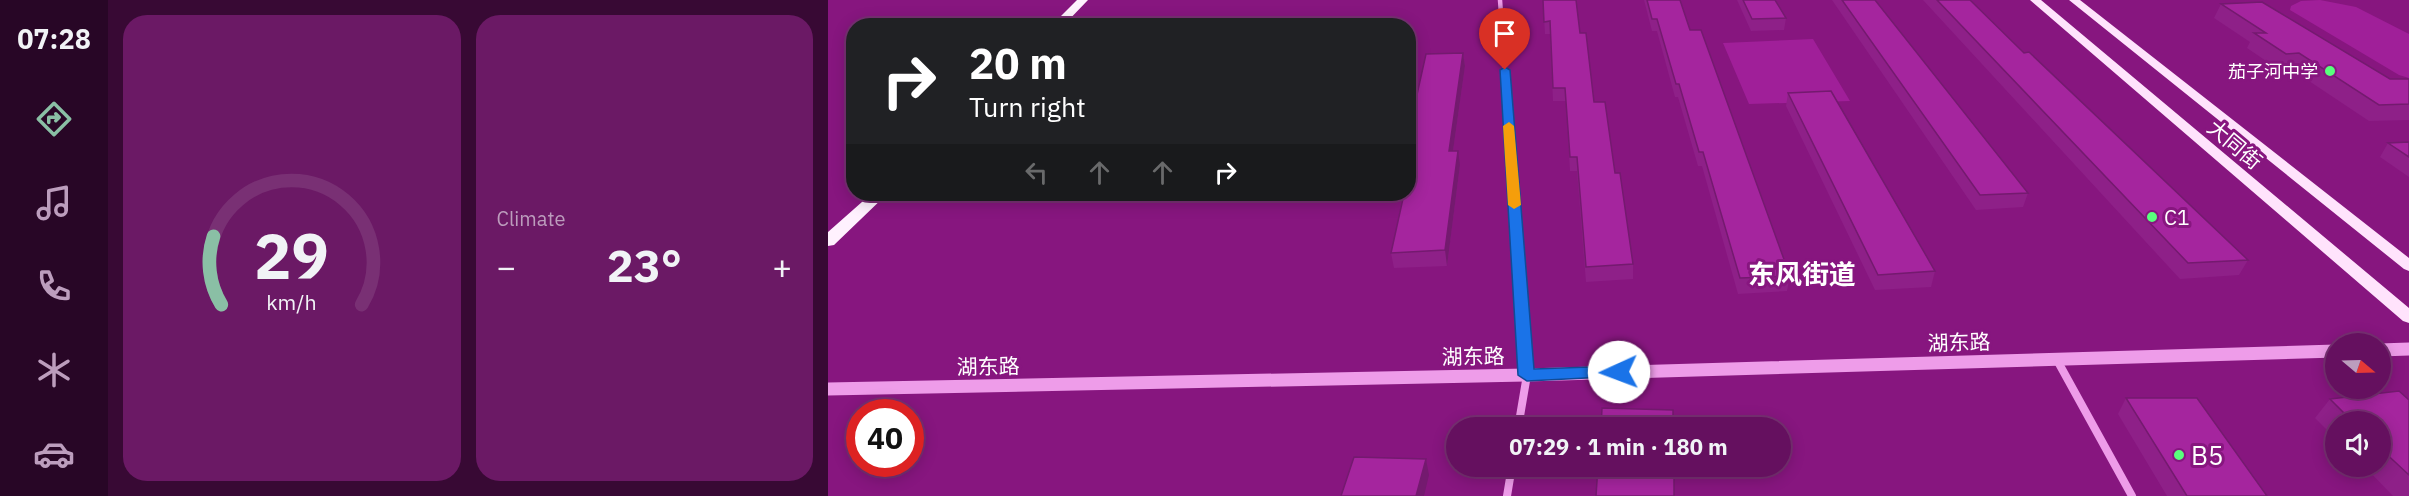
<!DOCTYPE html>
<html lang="en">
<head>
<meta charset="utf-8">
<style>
  body { margin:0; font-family:"IBM Plex Sans","Noto Sans SC",sans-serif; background:#6b1965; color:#f1f3f6; height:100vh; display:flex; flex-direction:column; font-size:22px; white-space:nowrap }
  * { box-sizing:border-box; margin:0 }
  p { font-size:20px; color:#bc9dbd }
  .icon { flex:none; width:33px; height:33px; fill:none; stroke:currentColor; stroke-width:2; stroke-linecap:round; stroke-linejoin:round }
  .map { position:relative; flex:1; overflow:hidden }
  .sheet { display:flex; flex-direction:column; gap:15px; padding:15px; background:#380934; width:720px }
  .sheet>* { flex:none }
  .banner { position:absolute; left:18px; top:18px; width:570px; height:183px; border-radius:24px; box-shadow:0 3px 15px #0003,0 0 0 2px #793074; background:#202124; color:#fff; overflow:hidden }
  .needle { width:39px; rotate:109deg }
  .tools { position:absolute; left:1497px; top:333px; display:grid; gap:12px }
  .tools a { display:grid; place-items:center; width:66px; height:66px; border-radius:50%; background:#65105f; box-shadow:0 3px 15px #0003,0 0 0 2px #793074; font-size:30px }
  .speed { position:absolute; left:18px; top:399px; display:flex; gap:12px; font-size:30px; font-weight:700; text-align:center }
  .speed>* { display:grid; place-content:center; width:78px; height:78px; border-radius:50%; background:#65105f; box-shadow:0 3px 15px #0003,0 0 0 2px #793074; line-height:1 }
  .speed .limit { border:9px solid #d22; background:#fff; color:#111 }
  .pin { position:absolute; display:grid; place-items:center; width:51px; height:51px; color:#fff; margin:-62px -26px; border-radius:50% 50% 50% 0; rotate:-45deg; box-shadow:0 0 6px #0007 }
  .pin .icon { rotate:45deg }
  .me { position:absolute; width:66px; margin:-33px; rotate:268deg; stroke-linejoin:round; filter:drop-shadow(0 0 4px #0008) }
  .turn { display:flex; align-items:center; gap:21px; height:126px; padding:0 24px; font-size:27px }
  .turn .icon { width:78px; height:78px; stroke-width:2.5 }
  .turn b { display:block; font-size:42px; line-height:51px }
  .lanes { display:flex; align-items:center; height:57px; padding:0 24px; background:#0003; justify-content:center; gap:30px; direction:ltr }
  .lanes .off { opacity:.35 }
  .big { font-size:45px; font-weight:800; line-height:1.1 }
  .sheet .tile { flex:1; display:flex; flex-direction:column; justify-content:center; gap:9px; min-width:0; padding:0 21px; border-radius:24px; background:#6b1965 }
  .sheet .dial { align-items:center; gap:0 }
  .dial svg { height:156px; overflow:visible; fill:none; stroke:#793074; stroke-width:7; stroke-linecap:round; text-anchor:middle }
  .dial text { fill:#f1f3f6; stroke:none }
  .heat { display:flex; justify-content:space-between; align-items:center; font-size:33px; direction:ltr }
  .sheet .tiles { flex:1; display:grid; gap:15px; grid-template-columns:repeat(2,1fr) }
  .trip { position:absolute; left:618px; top:417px; width:345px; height:60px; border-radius:30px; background:#65105f; box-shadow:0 3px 15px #0003,0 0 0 2px #793074; font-weight:800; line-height:60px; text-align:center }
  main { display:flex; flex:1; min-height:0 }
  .tab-bar { display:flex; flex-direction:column; width:108px; justify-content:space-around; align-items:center; background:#280626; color:#bc9dbd }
  .tab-bar .icon { width:42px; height:42px }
  .tab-bar .current { color:#8abfa5 }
  .tab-bar b { font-size:27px; color:#f1f3f6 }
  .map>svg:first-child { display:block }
</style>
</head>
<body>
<main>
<nav class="tab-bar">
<b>07:28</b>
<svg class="icon current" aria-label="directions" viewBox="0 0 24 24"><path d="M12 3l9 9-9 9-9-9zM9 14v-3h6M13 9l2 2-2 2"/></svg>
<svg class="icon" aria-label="music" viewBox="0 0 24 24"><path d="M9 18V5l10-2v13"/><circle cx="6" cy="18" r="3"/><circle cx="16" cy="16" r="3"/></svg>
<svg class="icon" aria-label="phone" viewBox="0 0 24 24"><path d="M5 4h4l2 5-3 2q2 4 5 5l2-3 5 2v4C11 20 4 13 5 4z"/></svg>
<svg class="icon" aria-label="climate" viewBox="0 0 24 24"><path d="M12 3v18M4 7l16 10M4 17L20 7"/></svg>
<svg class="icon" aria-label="car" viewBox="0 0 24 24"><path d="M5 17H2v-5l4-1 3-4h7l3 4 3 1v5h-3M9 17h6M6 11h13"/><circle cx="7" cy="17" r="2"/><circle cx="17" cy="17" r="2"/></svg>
</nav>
<section class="sheet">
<div class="tiles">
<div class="tile dial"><svg viewBox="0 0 100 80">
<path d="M14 69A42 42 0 1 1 86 69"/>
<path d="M14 69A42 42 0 0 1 10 34" stroke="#8abfa5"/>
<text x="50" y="56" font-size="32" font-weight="700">29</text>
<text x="50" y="72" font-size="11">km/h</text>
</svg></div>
<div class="tile"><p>Climate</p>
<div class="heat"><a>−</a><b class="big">23°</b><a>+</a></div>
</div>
</div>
</section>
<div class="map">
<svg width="1581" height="496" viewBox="0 0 1581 496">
  <rect width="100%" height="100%" fill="#87167f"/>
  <!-- green -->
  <path fill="#a01f99" d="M1492,0l36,7 53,27v44l-10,-3 -109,-65 1,-4 10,-5z
    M985,39l37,62 -101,3 -26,-61z"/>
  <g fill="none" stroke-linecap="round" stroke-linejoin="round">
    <!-- minor-far2 -->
    <path stroke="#ee9ce9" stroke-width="4.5" d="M672,0l9,126"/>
    <!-- minor-far1 -->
    <path stroke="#ee9ce9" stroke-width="5" d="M681,124l12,163"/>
    <!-- minor -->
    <path stroke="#ee9ce9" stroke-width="8" d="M1229,360l75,136
      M690,428l9,-53 -6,-89
      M679,496l5,-30"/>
    <!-- tertiary -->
    <path stroke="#ee9ce9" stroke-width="13" d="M1552,350l29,-1
      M0,389l699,-14 809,-24"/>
    <!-- primary -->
    <path fill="#ffe3fc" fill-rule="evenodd" d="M1202,0h11l368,308v15l-6,-2z
      M1241,0h11l329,258v13l-5,-2z"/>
    <!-- trunk -->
    <path fill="#fff1fe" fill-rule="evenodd" d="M249,0h11l-25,26h-12z
      M43,194h16l-53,51 -6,1v-14z"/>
  </g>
  <!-- wall -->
  <path fill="#8e2088" d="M715,0l37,33 14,69 21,71 18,91v15l-47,3 -9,-111h-7l-4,-70h-13l-3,-67h-5z
    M816,0h36l10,30 100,246 -3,15 -49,3 -36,-128h-4l-20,-69h-3l-18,-66h-5z
    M909,0h38l11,18 -2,12 -33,1z
    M1004,0h43l153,193 -5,14 -47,3z
    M1095,0h47l54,53 224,207 -9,15 -59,4z
    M1393,4l169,75h19v41l-40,1 -78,-52h-13l-31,-21 3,-6 -36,-24z
    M635,53l2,13 -12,85 7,14 -13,101 -53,2 -3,-15 21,-101h-2l-2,-17z
    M960,93l147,178 -4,16 -56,3 -89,-184z
    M1581,142v35l-29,-20 8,-14z
    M1298,398l141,98h-100l-49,-82z
    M1502,399l79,1v96h-16l-29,-30h16v-44h-44v17l-21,-21z"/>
  <!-- shaded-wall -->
  <path fill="#741a6f" d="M635,53l2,13 -14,99 -2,-14z
    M630,151l2,14 -13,101 -2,-16z
    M598,459l3,16 -5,21h-8z"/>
  <!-- building -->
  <path fill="#a5259e" stroke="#741a6f" stroke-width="1.5" d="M715,0h33l4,33h6l8,69h11l10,71h5l13,91 -47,3 -9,-110h-7l-5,-69h-12l-3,-67 -6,1z
    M819,0h33l10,30h11l89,246 -50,2 -37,-126h-4l-20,-68h-3l-19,-65h-5z
    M915,0h32l11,18 -34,1z
    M1014,0h33l153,193 -48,2z
    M1109,0h33l54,53 5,-1 219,208 -60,3z
    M1434,2l128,77h19v25l-30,1 -80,-52 -13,1 -32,-21h12l-45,-29z
    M635,53l-14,98h9l-13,99 -54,3 13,-59h4v-24l7,-32h-7v-3l18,-81z
    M1003,91l104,180 -57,4 -90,-182z
    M1581,142v15l-21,-14z
    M1571,391l10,9v75l-29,-27v-26h-27l-23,-23z
    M1298,398h71l70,98h-80z
    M774,408l71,2v18h-72z
    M526,457l72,2 -10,37h-75z
    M770,466h76v30h-78z"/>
  <!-- route -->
  <path fill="#1a73e8" stroke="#114b97" stroke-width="1.5" d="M677,67l5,3 24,299 85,-3 8,6 -2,4 -98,5 -9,-6 -18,-305z"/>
  <!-- slow -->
  <path fill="#f59e0b" d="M681,122l5,4 7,79 -7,4 -6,-4 -5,-79z"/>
  <!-- markers -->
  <g fill="#59ff7d" stroke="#87167f" stroke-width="2">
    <circle cx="1502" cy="71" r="6"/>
    <circle cx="1324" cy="217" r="6"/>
    <circle cx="1351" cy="455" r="6"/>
  </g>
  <g text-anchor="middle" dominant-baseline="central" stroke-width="6" stroke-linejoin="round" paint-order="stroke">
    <!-- far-poi labels -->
    <g font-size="18" fill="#fff" stroke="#87167f" text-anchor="end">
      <text x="1490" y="71">茄子河中学</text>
    </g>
    <!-- street labels -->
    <g font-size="21" fill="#fff" stroke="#87167f">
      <text transform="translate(1407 144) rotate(40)">大同街</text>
      <text transform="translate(1131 342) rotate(-2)">湖东路</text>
      <text transform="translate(645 356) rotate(-1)">湖东路</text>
      <text transform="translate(160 366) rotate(-1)">湖东路</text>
    </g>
    <!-- poi labels -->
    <g font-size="21" fill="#fff" stroke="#87167f" text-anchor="start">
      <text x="1336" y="217">C1</text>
    </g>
    <!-- near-poi labels -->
    <g font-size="26" fill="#fff" stroke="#87167f" text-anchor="start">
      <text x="1363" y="455">B5</text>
    </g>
    <!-- district labels -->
    <g font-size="27" font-weight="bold" fill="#fff" stroke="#87167f">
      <text x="974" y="273">东风街道</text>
    </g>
  </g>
</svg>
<div class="tools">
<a><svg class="needle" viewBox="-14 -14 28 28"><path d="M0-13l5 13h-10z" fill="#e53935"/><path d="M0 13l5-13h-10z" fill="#bc9dbd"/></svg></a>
<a><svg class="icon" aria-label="sound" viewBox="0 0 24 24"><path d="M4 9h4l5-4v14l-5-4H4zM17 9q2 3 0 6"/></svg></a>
</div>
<div class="speed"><div class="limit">40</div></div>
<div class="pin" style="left:677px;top:70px;background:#d93025"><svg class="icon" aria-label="arrive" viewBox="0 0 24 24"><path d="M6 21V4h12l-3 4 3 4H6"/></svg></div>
<svg class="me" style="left:791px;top:372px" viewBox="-20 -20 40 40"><circle r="19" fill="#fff"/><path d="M0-13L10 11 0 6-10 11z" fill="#1a73e8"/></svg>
<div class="trip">07:29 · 1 min · 180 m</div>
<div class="banner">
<div class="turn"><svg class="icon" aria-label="right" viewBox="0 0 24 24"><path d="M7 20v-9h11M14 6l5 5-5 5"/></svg><div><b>20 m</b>Turn right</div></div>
<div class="lanes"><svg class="icon off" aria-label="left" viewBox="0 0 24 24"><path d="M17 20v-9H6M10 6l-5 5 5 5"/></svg><svg class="icon off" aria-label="ahead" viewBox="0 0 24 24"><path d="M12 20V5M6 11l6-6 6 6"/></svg><svg class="icon off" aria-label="ahead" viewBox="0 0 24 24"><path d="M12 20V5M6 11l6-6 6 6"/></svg><svg class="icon" aria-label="right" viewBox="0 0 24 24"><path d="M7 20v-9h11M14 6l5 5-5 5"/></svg></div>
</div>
</div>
</main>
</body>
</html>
